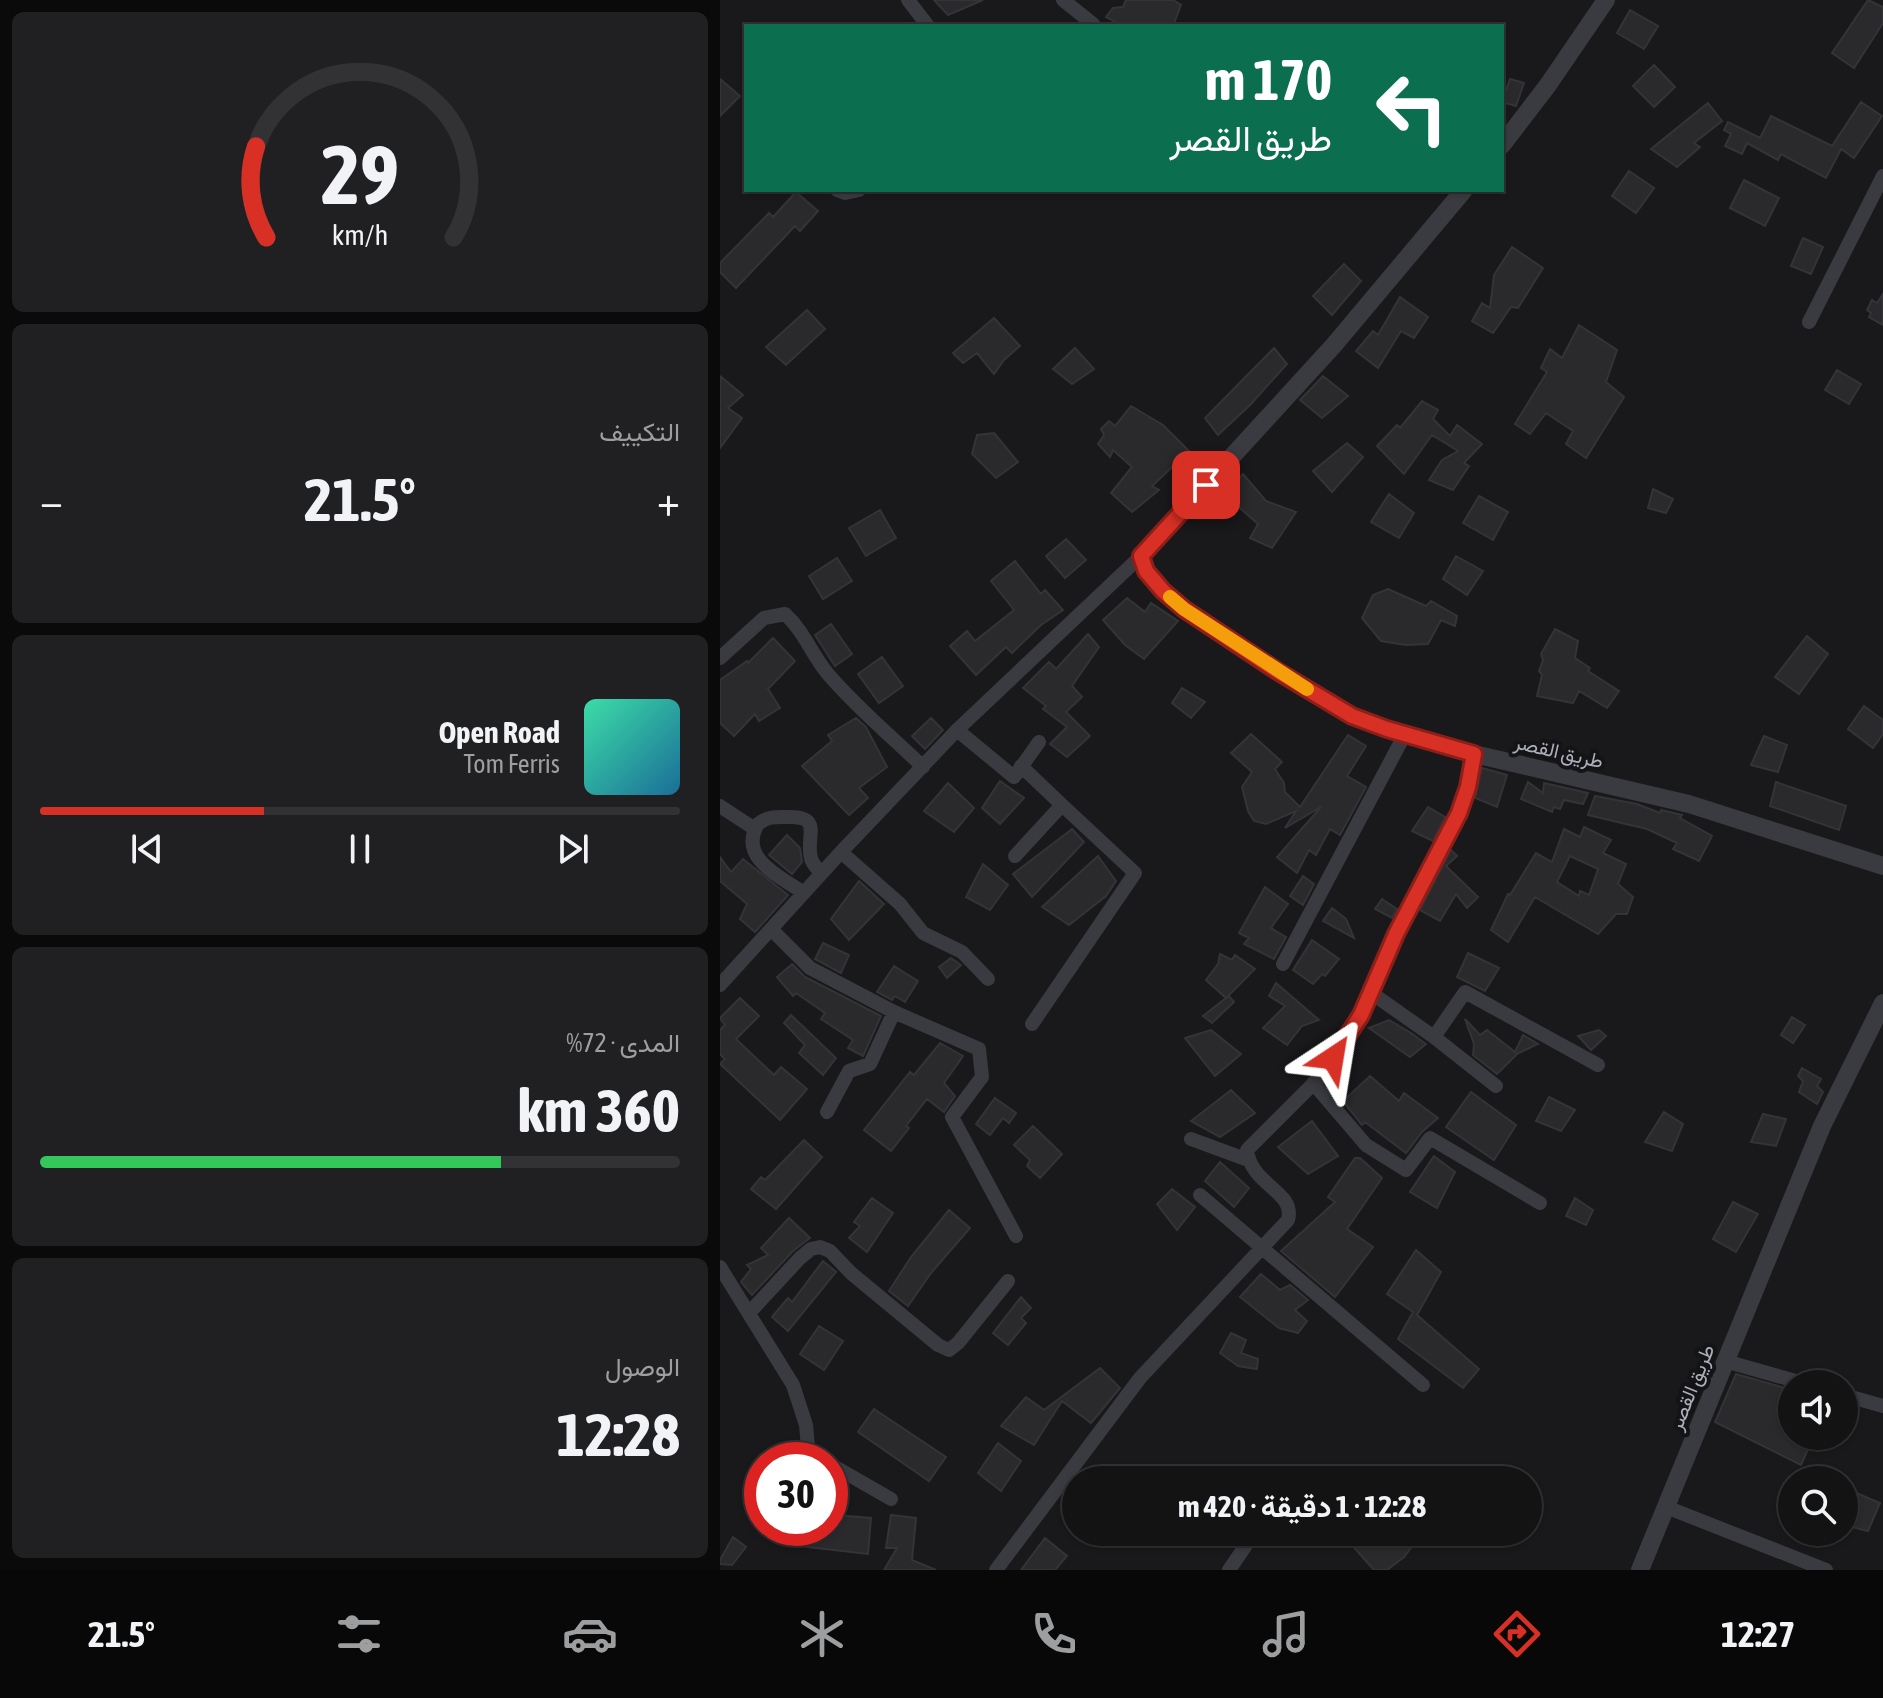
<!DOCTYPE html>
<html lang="ar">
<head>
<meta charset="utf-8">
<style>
  body { margin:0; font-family:"Asap Condensed",Vazirmatn,sans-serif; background:#202022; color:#f1f3f6; direction:rtl; height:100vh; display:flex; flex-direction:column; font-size:30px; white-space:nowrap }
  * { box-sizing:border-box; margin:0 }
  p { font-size:26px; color:#9d9ea0 }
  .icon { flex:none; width:44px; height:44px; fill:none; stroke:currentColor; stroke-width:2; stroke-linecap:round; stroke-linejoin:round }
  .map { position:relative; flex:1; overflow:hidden; direction:ltr }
  .drawer { display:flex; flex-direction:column; gap:12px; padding:12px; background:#0a0a0b; width:720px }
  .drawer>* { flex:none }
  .guide { position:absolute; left:24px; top:24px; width:760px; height:168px; border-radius:0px; box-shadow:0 2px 6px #0004,0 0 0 2px #323234; direction:rtl; background:#0b6e4f; color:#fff; overflow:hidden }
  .buttons { position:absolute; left:1058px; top:1370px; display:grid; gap:16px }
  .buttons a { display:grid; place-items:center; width:80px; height:80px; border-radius:50%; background:#131314; box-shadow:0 2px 6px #0004,0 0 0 2px #323234; font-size:40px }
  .speed { position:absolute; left:24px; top:1442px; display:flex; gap:16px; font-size:40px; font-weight:700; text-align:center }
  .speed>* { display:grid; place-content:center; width:104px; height:104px; border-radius:50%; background:#131314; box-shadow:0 2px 6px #0004,0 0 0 2px #323234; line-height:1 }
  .speed .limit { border:12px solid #d22; background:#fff; color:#111 }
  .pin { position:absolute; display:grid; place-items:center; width:68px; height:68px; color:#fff; margin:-34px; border-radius:16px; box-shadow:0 4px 12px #0006 }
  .me { position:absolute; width:88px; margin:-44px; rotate:33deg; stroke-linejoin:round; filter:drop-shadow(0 0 6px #0008) }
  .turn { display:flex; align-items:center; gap:28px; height:168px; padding:0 40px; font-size:36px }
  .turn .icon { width:104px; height:104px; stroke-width:2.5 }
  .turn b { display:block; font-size:56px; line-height:68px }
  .big { font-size:60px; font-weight:700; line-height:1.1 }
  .drawer .tile { flex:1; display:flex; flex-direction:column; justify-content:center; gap:12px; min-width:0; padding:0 28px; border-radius:12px; background:#202022 }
  .drawer .dial { align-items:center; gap:0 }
  .dial svg { height:208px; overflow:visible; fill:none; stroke:#323234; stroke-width:7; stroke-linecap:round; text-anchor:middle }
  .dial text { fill:#f1f3f6; stroke:none }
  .song { display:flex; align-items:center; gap:24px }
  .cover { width:96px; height:96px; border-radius:12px; background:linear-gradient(135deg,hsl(160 70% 55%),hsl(200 70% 35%)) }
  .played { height:8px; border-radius:4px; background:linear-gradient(90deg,#d93025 35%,#323234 35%) }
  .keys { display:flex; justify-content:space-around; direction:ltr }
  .heat { display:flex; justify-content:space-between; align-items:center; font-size:44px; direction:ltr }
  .charge { height:12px; border-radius:6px; background:linear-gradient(90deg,#34c759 72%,#323234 0) }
  .trip { position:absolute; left:342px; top:1466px; width:480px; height:80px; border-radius:40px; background:#131314; box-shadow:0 2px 6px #0004,0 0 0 2px #323234; font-weight:700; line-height:80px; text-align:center; direction:rtl }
  .menu { display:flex; height:128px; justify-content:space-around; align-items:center; background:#080808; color:#9d9ea0 }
  .menu .icon { width:56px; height:56px }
  .menu .on { color:#d93025 }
  .menu b { font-size:36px; color:#f1f3f6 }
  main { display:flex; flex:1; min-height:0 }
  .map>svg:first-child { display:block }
</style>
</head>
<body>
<main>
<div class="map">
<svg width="1163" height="1570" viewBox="0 0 1163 1570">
  <rect width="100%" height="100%" fill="#19191b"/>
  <!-- building -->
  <path fill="#2a292c" stroke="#343337" stroke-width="2" fill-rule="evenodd" d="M214,0h49l-35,15z
    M406,0h47l8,5 -8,21h-50l-17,-9 7,-9 10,-1z
    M1148,0l15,7v16l-29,45 -22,-15z
    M910,10l28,16 -14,23 -27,-16z
    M934,65l21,22 -21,20 -21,-21z
    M0,79l20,17 -20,20z
    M790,79l14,4 -8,23 -14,-4v-13l4,1z
    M1141,102l21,14 -28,42 -13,-9 -15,29 -45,-24 -3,6 -31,-17 -5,11 -17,-8 6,-12 -7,-4 4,-8 32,16 11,-22 61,30z
    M988,103l14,18 -28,22 6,4 -23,20 -26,-18z
    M909,171l25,17 -18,25 -24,-17z
    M1024,180l35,18 -14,28 -35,-18z
    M76,192l22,19 -18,20 -5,-5 -59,62 -16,-16v-9l49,-50 4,4z
    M1083,238l20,9 -12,27 -20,-8z
    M792,247l31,21 -25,40 -7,-1 -18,26 -21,-12 10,-18 8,5 4,-33z
    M624,264l17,17 -29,34 -19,-19z
    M1163,294v31l-14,-8 2,-4 -4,-3 5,-10 5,3z
    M680,297l28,20 -14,21 -13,-7 -23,37 -22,-17 17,-20 5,4z
    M87,310l18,19 -39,36 -20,-18z
    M274,318l26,28 -16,14 -10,14 -17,-21 -14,10 -10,-10z
    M859,325l38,25 -11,32 18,15 -38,61 -20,-14 7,-13 -27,-18 -16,21 -15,-10 32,-52 -6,-4 9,-19 12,9z
    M355,348l19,21 -22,15 -19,-15z
    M554,348l13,16 -37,41 -32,30 -13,-17z
    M1117,370l24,14 -12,20 -24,-14z
    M0,376l23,19 -15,13 14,10 -22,30z
    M603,376l25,20 -26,22 -22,-18z
    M702,401l16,9 -5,9 17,17 7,-11 25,19 -18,19 5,3 -16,24 -24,-10 13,-20 16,-9 -26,-16 -28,39 -27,-28 20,-21 3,3z
    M411,406l32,19 26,26 -37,35 7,4 -27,22 -21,-19 21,-26 -19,-17 -3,7 -12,-13 6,-9 -3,-6 8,-8 6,5z
    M274,433l24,29 -22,16 -24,-24 5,-19z
    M627,443l16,14 -31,35 -19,-21z
    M523,474l23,27 30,11 -24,36 -22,-10 8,-14 -34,-30z
    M933,489l20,10 -7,14 -18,-5z
    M669,494l25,19 -15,25 -28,-16z
    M759,496l29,16 -15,28 -30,-17z
    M160,510l16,28 -30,18 -17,-28z
    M346,539l20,21 -21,18 -19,-22z
    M736,556l27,15 -16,24 -24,-16z
    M117,558l15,23 -29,18 -14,-23z
    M295,561l26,33 4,-4 18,20 -22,15 -29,28 -6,-6 -30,28 -26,-29 17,-15 8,10 39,-31 -23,-29z
    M668,589l38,17 5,-5 26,15 -2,10 -14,-6 -13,24 -22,1 -25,-4 -19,-23 11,-23z
    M407,598l18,14 6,-9 27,18 -34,38 -19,-14 -22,-25z
    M111,624l21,30 -17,12 -20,-31z
    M835,629l23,12 -3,17 15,10 -2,3 31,20 -12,17 -28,-17 -6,12 -36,-7 5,-21 -3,-4 4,-11 -2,-6z
    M368,634l11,13 -27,39 10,11 -16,15 24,24 -23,21 -17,-13 17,-17 -24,-18 3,-3 -23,-18 26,-26 7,7z
    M1087,636l21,18 -29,40 -24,-17z
    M53,638l22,23 -27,28 12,19 -21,13 -4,-7 -21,22 -14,-13v-43l27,-19 1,2z
    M162,657l21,29 -24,17 -21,-29z
    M462,688l23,14 -14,16 -19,-15z
    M1144,706l19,14v14l-10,14 -25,-19z
    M136,718l10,9 21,40 -28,21 9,10 -19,17 -47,-49 30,-25 -4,-6z
    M211,718l12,12 -18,19 -13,-13z
    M531,734l31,28 -7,7 9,14 1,9 15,15 48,-72 18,11 -19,30 19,11 -26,48 -10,-6 -14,26 -7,-5 -12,23 -20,-16 44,-50 -36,21 11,-17 -30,13 -12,-3 -6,-10 -6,-24 10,-15 -21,-19z
    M1044,736l23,9 -9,27 -27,-7z
    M762,768l25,7 -10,32 -22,-9z
    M280,781l24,17 -24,26 -18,-16z
    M808,782l15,11 1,-10 44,10 -5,11 -19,-4 -4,9 -6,-2 -2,5 -31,-13z
    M1056,782l70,24 -7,24 -69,-24z
    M228,783l26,25 -20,24 -30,-21z
    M875,796l42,8 23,9 1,-3 21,5 -2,3 32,18 -13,25 -26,-12 4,-6 -30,-14 -59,-14z
    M708,807l17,10 -12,24 -21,-10z
    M864,827l27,13 -8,13 23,11 -8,20 15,13 -6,17h-11l-18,20 -63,-37 -27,45 -17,-12 17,-36 2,1 26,-42 16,9 12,-33 16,8zM850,856l28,13 -9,26 -9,-4 -1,5 -22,-14z
    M352,829l12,13 -52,55 -19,-23z
    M67,835l13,13 2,14 -10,12 -23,-19z
    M731,850l6,6 -11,10 32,31 -11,11 -11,-14 -16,27 -20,-11z
    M378,856l18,25 -10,15 -37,29 -27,-18z
    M0,857l11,15 12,-13 45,36 -33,37 -15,-13 7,-15 -27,-23z
    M263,864l25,21 -18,25 -24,-13z
    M583,876l11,8 -11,21 -13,-9z
    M139,881l25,23 -35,36 -18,-21z
    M545,887l23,17 -17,24 15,9 -12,22 -30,-15 5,-6 -10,-5z
    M662,899l15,10 -5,9 -17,-9z
    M612,908l14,11 8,19 -31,-17z
    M592,940l27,19 -14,17 -3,-2 -9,10 -20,-14z
    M103,943l26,12 -8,18 -26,-14z
    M748,953l31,15 -14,23 -28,-14z
    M500,954l12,6 3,-5 20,14 -29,29 3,-2 5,6 -22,21 -9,-7 23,-18 -20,-18 12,-16z
    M231,958l10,7 -14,13 -8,-11z
    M72,964l13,13 76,39 -18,40 -15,-8 5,-8 -32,-21 4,-6 -29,-20 -3,3 -16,-19z
    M174,966l24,15 -13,21 -10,-6 -3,4 -15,-8z
    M556,983l43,37 -17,6 -15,19 -24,-17 22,-22 -16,-10z
    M20,998l19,18 -23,23 38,36 7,-8 26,22 -27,31 -60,-56 5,-5 -5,-5v-24l5,-5 -5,-7z
    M71,1015l45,43 -13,17 -24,-22 6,-8 -21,-22z
    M1072,1017l13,8 -12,18 -12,-8z
    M745,1019l15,16 7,-5 28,22 8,-17 15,9 -21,10 -20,20 -24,-19 1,-11z
    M669,1020l22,13 15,11 -16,13 -41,-29z
    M491,1030l30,24 -26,22 -30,-38z
    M879,1030l7,6 -15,14 -13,-14z
    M220,1043l23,13 -19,27 11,13 -11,16 -17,-13 -21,27 3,2 -18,23 -27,-21 46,-58 4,3z
    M1082,1068l19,11 -4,7 6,6 -6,12 -18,-12 4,-11 -5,-5z
    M650,1076l29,25 5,-8 34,25 -16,14 -16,21 -41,-31 -3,3 -19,-24z
    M511,1090l24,23 -35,24 -29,-16z
    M751,1092l45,33 -22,35 -48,-33z
    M829,1097l26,13 -14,21 -25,-10z
    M275,1098l21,15 -7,10 -6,-5 -13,17 -14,-11z
    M944,1112l19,12 -11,27 -27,-9z
    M1043,1114l23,5 -10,27 -25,-4z
    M592,1121l26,35 -30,18 -30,-27z
    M313,1126l29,28 -22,24 -13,-12 3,-6 -16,-15z
    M84,1140l18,17 -46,52 -25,-20 10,-12 4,3z
    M714,1156l21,16 -18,36 -27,-16z
    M635,1158h5l22,20 -35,51 26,18 -38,50 -54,-46 54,-49 -7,-5z
    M500,1162l29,26 -15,19 -29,-26z
    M452,1189l23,18 -18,23 -20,-26z
    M152,1198l21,15 -26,39 -18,-14 11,-12 -6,-4z
    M855,1198l18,12 -7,15 -20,-9z
    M1013,1202l25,12 -22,38 -23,-13z
    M229,1210l21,18 -39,45 -23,33 -19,-15 22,-34z
    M69,1218l21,20 -17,13 -41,44 -11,-13 10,-13 -4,-4 21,-10 -7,-7z
    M696,1250l25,22 -24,43 62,54 -16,19 -65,-49 15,-27 -26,-18z
    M103,1261l13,11 -48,59 -16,-14 16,-19 4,4z
    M541,1274l19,16 10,-5 18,15 -13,10 12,11 -9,12 -19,-5 -39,-31z
    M301,1297l10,11 -10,10 5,5 -18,22 -15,-12z
    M99,1326l24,15 -19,29 -24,-16z
    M511,1333l15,7 -5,13 17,6 -1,10 -19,-3 -18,-13z
    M380,1368l20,20 -29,35 -29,-22 -28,44 -33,-19 25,-29 18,13z
    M1016,1374l56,16v46h22l-13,29 -86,-43z
    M154,1409l72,48 -17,24 -71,-49z
    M278,1443l23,18 -20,30 -23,-18z
    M356,1486v33l-15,-9z
    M1127,1489l33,14 -12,28 -24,-6v-27z
    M115,1515l36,3 -3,36 -77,-9 2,-17h41z
    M171,1515l25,3 -4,42 24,10h-52l13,-22h-11z
    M620,1532h83l-19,25 -17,13h-13z
    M13,1537l13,10 -14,18 -12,-1v-4z
    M325,1538l22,18 -12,14h-34z"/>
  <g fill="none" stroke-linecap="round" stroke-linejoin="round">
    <!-- minor -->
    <path stroke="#3a3b40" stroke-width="14" d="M188,0l20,26
      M343,0l30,24
      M117,190l8,3 14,-3
      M1089,322l74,-146
      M0,658l44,-40 21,-4c19,17 27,41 43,60 29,34 63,62 95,93
      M237,730l57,47 25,-35
      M0,806l35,23
      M121,852l59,52 23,29 39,19 26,27
      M295,856l47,-51 -41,-39
      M84,893c-23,-16 -67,-35 -46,-69 10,-8 18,-7 30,-7 36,-1 17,20 23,41 1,6 6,10 10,15
      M52,930l38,38 84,44 -24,52 -21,7 -22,41
      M563,964l122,-230
      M0,985l121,-133 116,-122 184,-174
      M650,992l64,45 62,49
      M174,1012l85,37 3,28 -30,40 64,119
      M312,1024l103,-151 -73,-68
      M714,1037l31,-45 133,73
      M593,1083l53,62 40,25 24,-32 110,65
      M471,1139l57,21
      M480,1195l223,190
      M0,1267l73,118 13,40 2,22 14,13
      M30,1312l50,-54 11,-9 9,-2 10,4 21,22 87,72 11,5 9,-7 50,-62
      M1005,1361l81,23
      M1124,1395l39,11
      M110,1464l61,35
      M946,1507l160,63
      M276,1570l144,-192 148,-158c8,-29 -37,-34 -41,-70l74,-74 40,-61 35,-81 63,-121 9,-26 6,-33
      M509,1570l26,-38"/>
    <!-- tertiary -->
    <path stroke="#3a3b40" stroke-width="18" d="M782,145l46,-60 58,-85
      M744,190l-130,155 -193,211 5,15 17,20 21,18 93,62 75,45 35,13 87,25 215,50 194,62
      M920,1570l182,-444 61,-123"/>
  </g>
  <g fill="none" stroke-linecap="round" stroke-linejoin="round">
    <!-- route casing -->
    <g stroke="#8d1f18" stroke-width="20">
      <path id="route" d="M486,485l-65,71 5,15 17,20 21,18 93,62 75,45 35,13 87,25 -6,33 -9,26 -63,121 -35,81 -28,43"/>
    </g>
    <!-- route -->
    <use href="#route" stroke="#d93025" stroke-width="14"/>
    <!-- slow -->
    <path stroke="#f59e0b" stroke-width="14" d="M450,597l14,12 123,80"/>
  </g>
  <g text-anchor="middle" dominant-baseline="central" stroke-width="8" stroke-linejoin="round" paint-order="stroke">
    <!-- street labels -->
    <g font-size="20" fill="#acafba" stroke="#141416">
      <text transform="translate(839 751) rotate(13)">طريق القصر</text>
      <text transform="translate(971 1387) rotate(-68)">طريق القصر</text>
    </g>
  </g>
</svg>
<div class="buttons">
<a><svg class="icon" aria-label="sound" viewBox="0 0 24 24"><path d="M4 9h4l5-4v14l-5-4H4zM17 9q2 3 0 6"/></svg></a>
<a><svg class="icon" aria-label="search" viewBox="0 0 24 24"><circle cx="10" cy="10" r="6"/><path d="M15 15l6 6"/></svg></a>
</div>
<div class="speed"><div class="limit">30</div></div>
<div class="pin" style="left:486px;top:485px;background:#d93025"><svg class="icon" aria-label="arrive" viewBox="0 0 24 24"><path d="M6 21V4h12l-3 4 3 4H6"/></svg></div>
<svg class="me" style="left:613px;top:1058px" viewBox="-20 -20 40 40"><path d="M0-17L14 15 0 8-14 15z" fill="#d93025" stroke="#fff" stroke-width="4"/></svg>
<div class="trip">12:28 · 1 دقيقة · 420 m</div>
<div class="guide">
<div class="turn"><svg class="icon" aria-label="left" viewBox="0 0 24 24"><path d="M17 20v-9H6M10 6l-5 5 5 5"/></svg><div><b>170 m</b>طريق القصر</div></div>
</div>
</div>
<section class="drawer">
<div class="tile dial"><svg viewBox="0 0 100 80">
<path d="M14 69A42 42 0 1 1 86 69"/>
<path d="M14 69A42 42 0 0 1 10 34" stroke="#d93025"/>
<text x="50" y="56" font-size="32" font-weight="700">29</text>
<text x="50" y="72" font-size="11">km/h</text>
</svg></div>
<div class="tile"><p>التكييف</p>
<div class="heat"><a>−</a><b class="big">21.5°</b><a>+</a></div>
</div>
<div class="tile">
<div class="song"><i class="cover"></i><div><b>Open Road</b><p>Tom Ferris</p></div></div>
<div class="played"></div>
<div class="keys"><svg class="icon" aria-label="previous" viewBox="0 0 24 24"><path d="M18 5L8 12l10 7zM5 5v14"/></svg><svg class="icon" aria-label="pause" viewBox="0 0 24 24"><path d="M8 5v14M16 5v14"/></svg><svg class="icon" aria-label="next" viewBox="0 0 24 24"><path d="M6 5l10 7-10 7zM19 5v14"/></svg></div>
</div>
<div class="tile"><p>المدى · 72%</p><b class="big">360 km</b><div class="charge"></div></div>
<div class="tile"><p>الوصول</p><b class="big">12:28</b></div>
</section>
</main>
<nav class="menu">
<b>12:27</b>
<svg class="icon on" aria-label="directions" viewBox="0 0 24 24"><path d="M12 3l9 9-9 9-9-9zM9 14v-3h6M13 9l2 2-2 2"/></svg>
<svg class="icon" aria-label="music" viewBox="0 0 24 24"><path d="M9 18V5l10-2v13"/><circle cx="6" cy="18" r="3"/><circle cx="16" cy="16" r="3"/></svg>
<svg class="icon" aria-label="phone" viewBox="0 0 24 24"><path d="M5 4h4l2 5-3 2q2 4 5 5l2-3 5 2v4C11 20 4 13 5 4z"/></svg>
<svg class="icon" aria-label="climate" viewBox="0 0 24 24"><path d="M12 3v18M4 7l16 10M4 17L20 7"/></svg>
<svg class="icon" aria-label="car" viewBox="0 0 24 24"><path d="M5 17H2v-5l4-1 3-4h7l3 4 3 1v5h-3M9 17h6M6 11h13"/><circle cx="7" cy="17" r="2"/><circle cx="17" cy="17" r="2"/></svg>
<svg class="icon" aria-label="filters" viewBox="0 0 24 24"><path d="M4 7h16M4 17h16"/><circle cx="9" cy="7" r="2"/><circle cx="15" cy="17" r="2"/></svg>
<b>21.5°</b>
</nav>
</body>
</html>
